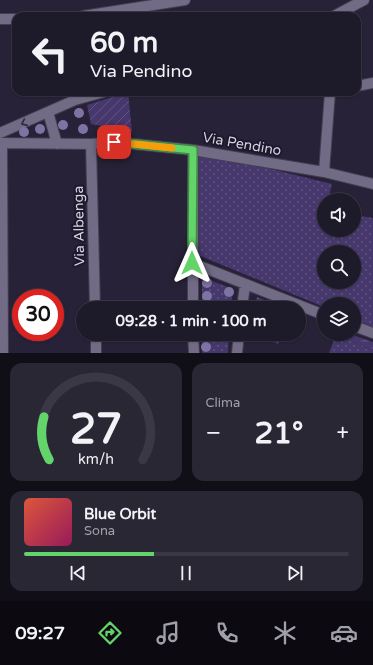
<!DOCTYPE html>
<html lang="it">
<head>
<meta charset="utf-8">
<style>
  body { margin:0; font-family:"Varela Round",sans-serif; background:#2a2735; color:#f1f3f6; height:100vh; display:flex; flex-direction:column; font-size:15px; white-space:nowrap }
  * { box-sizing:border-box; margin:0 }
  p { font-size:13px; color:#a0a1a8 }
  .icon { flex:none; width:22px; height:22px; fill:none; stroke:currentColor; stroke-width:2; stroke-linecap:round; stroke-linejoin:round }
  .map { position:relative; height:353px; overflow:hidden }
  .panel { display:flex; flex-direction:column; gap:10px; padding:10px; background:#100e17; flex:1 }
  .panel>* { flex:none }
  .top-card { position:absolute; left:12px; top:12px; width:349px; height:84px; border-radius:12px; box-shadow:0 1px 3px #0004,0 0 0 1px #3b3846; background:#1d1a29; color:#f1f3f6; overflow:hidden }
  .controls { position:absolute; left:317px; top:193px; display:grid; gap:8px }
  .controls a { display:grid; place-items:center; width:44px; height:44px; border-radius:50%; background:#1d1a29; box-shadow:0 1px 3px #0004,0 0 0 1px #3b3846; font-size:20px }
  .speed { position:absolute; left:12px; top:289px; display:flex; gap:8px; font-size:20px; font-weight:700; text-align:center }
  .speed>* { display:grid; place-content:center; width:52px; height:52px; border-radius:50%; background:#1d1a29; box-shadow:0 1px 3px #0004,0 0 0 1px #3b3846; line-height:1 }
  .speed .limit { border:6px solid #d22; background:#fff; color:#111 }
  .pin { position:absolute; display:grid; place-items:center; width:34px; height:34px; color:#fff; margin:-17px; border-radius:8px; box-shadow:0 2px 6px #0006 }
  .me { position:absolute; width:44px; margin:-22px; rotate:0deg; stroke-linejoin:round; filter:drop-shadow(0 0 3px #0008) }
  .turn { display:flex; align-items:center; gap:14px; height:84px; padding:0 12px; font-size:18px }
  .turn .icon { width:52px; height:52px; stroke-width:2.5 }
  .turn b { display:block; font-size:28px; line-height:34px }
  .big { font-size:30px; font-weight:700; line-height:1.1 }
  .panel .card { flex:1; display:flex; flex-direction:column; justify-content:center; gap:6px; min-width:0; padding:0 14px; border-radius:12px; background:#2a2735 }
  .panel .dial { align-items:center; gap:0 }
  .dial svg { height:104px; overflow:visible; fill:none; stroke:#3b3846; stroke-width:7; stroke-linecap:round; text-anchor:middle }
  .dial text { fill:#f1f3f6; stroke:none }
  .song { display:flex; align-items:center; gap:12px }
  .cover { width:48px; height:48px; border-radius:6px; background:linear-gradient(135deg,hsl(10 70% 55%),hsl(330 70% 35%)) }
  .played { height:4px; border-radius:2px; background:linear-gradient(90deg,#62d469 40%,#3b3846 40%) }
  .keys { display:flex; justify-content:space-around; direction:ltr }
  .heat { display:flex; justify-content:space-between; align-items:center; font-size:22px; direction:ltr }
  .panel .tiles { flex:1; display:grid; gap:10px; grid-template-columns:1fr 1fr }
  .card:last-child { grid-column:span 2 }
  .trip { position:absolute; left:76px; top:301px; width:230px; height:40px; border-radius:20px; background:#1d1a29; box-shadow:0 1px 3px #0004,0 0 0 1px #3b3846; font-weight:700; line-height:40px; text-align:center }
  .tabs { display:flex; height:64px; justify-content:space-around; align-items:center; background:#0c0a10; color:#a0a1a8 }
  .tabs .icon { width:28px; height:28px }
  .tabs .active { color:#62d469 }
  .tabs b { font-size:18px; color:#f1f3f6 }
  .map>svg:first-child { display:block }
</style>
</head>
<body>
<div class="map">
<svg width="373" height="353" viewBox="0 0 373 353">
  <defs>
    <pattern id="grass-dots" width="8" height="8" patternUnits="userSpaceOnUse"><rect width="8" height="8" fill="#46376c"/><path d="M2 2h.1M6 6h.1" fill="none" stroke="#605381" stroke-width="1.8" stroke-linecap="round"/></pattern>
    <pattern id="wetland-marsh" width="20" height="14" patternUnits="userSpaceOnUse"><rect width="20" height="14" fill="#46376c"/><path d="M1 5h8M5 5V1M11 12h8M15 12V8" fill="none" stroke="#605381"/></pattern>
    <pattern id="garden-furrows" width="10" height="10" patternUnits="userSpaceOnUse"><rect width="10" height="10" fill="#46376c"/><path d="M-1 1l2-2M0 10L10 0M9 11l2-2" fill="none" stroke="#605381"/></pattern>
  </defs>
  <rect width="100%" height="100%" fill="#272237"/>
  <!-- grass -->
  <path fill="url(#grass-dots)" fill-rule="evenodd" d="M198,154l65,13 69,17 -3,12 2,4h-7v30h30v-15l19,3v109l-19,-8v-15h-30v3l-126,-52zM324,252h30v30h-30z
    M207,279l26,10 -2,19h-29v-26z
    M257,297l27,11h-30z
    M202,334h27l-1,19h-26z
    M256,334h26l-4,10z
    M336,335l37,15v3h-44z"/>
  <!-- wetland -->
  <path fill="url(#wetland-marsh)" d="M336,334h14l23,8v8l-37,-15z"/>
  <!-- garden -->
  <path fill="url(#garden-furrows)" d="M128,92l4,40 -41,-8 -4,-19z"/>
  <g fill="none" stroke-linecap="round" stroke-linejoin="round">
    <!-- minor casing -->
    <g stroke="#433e50" stroke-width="12">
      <path id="minor" d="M83,16l102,-16
        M334,16l30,-16
        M0,19h16
        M357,86l16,-3
        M48,112l9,32
        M0,133l75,-33 29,-8
        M0,143l91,1 23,-2 79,8 131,22 49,12
        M2,143l1,210
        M91,144l4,164
        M324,172l6,-80
        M192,263l132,52
        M193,308v-158
        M242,308l3,-23
        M354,326l19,7
        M96,334v19
        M193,334l1,19
        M237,353l2,-19"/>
    </g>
    <!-- minor -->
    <use href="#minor" stroke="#716b85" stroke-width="10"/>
  </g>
  <!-- trees -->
  <g fill="#7e73a2">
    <circle cx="79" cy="113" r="5"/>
    <circle cx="63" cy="125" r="5"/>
    <circle cx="40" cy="129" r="5"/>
    <circle cx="83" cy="129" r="5"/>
    <circle cx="24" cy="132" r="5"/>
    <circle cx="207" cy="283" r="5"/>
    <circle cx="229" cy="292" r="5"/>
    <circle cx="207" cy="296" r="5"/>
    <circle cx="206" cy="347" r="5"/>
  </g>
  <!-- one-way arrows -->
  <defs><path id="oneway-chevron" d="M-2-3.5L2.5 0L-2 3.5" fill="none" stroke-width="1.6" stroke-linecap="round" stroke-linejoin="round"/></defs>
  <use stroke="#2f293f" href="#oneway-chevron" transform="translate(24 123) rotate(156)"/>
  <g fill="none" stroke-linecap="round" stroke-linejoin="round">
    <!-- route casing -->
    <g stroke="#408a44" stroke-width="10">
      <path id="route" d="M114,142l79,8 -1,113"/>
    </g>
    <!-- route -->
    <use href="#route" stroke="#62d469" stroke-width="7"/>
    <!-- slow -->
    <path stroke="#f59e0b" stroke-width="7" d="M134,144l38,4"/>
  </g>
  <g text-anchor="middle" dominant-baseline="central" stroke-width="4" stroke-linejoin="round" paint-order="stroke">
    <!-- street labels -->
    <g font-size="14" fill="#d4d1e0" stroke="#1e182d">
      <text transform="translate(242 144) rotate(10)">Via Pendino</text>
      <text transform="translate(79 226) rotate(-91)">Via Albenga</text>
    </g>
  </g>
</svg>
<div class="controls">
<a><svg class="icon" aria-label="sound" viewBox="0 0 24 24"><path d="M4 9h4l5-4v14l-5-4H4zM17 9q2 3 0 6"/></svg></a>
<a><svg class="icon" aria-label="search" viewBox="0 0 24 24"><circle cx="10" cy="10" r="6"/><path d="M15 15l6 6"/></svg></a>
<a><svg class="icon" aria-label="layers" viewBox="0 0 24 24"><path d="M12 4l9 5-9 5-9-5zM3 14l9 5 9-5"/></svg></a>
</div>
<div class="speed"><div class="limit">30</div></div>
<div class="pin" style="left:114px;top:142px;background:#d93025"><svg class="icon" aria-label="arrive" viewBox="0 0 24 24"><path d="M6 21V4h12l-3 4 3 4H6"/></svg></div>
<svg class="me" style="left:192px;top:263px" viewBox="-20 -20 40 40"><path d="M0-17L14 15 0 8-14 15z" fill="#62d469" stroke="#fff" stroke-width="4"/></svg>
<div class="trip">09:28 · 1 min · 100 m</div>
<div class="top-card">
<div class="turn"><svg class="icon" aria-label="left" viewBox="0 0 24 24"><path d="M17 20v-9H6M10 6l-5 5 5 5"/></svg><div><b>60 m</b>Via Pendino</div></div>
</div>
</div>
<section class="panel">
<div class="tiles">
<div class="card dial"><svg viewBox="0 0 100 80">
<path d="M14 69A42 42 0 1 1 86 69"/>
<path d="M14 69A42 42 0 0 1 10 36" stroke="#62d469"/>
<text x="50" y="56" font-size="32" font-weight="700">27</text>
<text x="50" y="72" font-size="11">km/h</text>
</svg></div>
<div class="card"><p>Clima</p>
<div class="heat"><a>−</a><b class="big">21°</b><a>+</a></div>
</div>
<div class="card">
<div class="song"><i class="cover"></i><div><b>Blue Orbit</b><p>Sona</p></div></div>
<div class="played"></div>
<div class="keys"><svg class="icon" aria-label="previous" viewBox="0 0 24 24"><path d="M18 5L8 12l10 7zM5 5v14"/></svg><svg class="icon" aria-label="pause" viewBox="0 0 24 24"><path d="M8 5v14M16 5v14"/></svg><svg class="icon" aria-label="next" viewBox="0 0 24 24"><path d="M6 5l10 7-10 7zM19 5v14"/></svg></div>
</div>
</div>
</section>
<nav class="tabs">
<b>09:27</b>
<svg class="icon active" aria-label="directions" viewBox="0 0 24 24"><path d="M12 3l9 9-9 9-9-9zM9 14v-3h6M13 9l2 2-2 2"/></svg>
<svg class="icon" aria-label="music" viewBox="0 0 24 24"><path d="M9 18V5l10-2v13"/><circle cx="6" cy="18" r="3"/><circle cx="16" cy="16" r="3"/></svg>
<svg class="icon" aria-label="phone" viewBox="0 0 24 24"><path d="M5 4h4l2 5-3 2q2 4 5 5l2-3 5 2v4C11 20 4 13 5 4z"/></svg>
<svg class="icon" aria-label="climate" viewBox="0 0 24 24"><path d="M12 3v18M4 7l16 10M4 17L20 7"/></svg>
<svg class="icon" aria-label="car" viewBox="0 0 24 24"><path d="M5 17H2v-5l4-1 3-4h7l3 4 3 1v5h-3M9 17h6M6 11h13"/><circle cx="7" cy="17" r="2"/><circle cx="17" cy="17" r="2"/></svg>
</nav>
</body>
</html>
